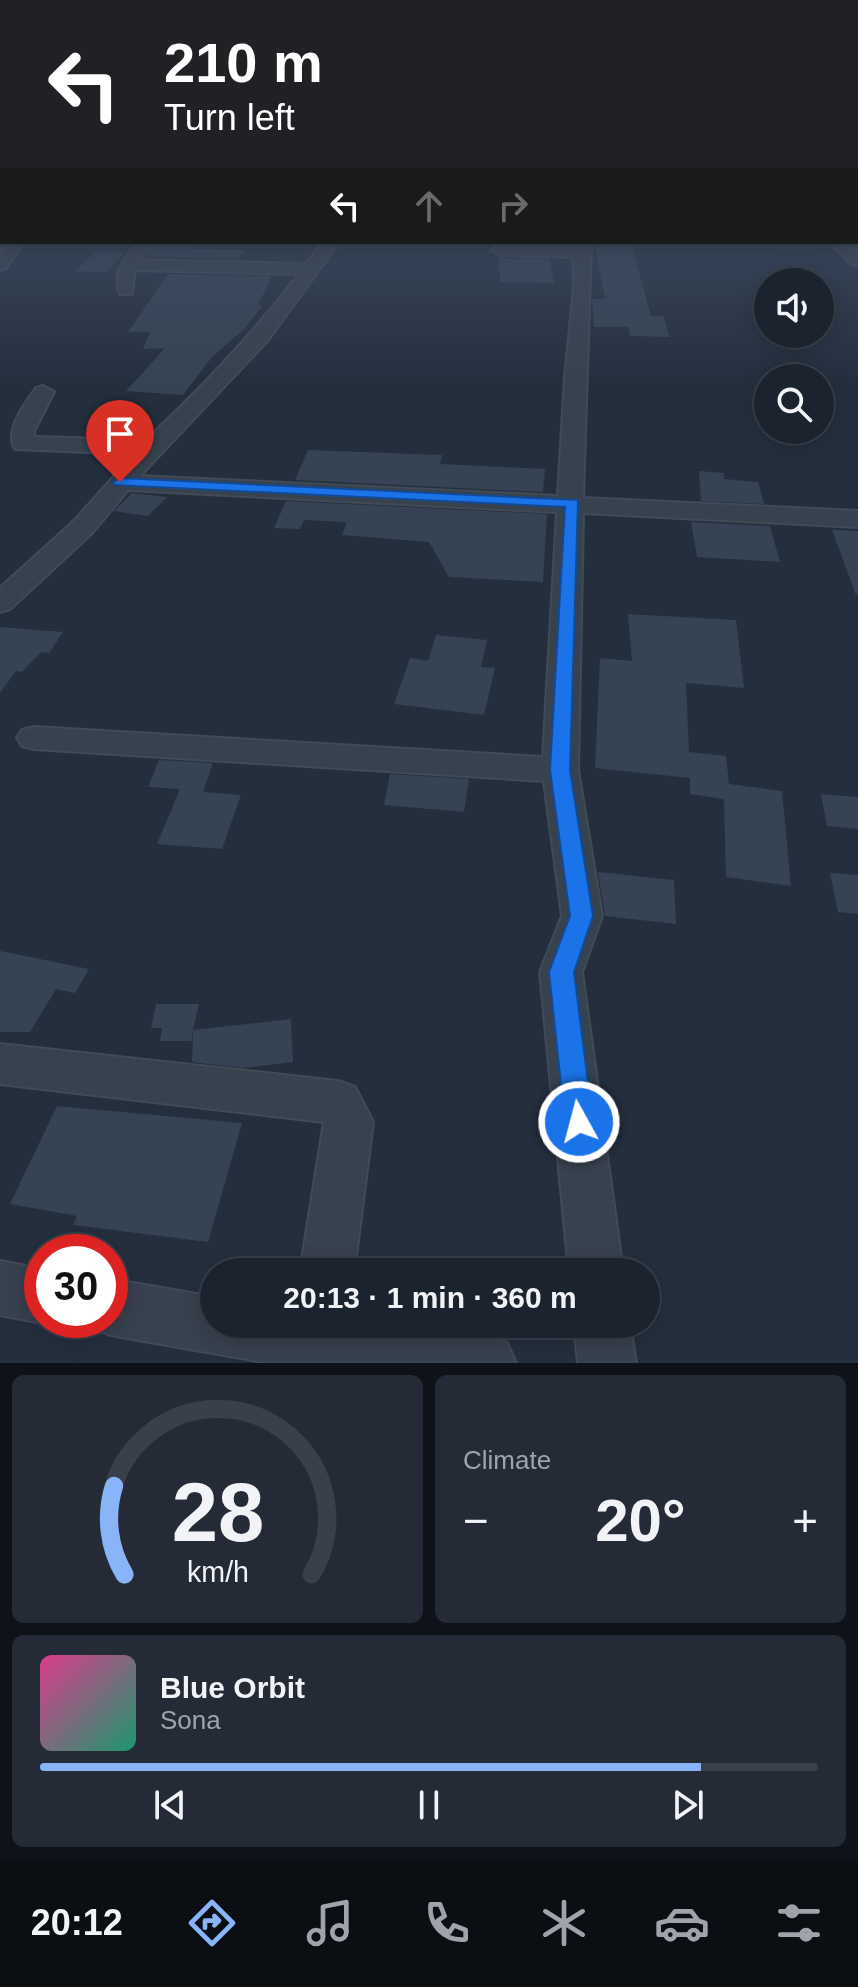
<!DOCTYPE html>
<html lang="en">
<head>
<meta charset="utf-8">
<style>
  body { margin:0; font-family:Helvetica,sans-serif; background:#242b36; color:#f1f3f6; height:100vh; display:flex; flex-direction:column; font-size:30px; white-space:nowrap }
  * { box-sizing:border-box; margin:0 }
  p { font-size:26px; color:#a0a4aa }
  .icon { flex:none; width:44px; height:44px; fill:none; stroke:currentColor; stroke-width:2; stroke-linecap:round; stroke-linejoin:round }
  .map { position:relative; height:1363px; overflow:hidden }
  .panel { display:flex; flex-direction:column; gap:12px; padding:12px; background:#0f1319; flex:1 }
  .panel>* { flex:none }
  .top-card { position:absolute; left:0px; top:0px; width:858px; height:244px; box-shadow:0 4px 20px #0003,0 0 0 2px #39404a; background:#202124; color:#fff; overflow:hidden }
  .fabs { position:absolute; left:754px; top:268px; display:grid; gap:16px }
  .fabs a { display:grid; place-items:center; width:80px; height:80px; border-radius:50%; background:#1b232e; box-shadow:0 4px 20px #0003,0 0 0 2px #39404a; font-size:40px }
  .speed { position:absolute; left:24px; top:1234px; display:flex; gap:16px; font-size:40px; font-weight:700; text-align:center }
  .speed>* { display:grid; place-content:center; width:104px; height:104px; border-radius:50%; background:#1b232e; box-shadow:0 4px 20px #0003,0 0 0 2px #39404a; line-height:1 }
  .speed .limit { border:12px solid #d22; background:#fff; color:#111 }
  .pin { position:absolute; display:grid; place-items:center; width:68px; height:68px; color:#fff; margin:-82px -34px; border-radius:50% 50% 50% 0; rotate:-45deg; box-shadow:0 0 8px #0007 }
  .pin .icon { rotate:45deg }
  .me { position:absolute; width:88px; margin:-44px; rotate:353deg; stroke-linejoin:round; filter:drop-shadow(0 0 6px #0008) }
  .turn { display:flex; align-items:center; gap:28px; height:168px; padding:0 32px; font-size:36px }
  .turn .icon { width:104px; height:104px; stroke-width:2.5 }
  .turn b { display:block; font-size:56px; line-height:68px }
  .lanes { display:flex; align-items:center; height:76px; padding:0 32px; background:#0003; justify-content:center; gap:40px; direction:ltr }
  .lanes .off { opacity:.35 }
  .big { font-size:60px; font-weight:600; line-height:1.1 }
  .panel .card { flex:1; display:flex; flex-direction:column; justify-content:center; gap:12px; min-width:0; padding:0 28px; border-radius:12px; background:#242b36 }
  .panel .dial { align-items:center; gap:0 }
  .dial svg { height:208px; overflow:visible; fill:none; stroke:#39404a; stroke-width:7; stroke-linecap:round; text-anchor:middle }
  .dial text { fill:#f1f3f6; stroke:none }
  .song { display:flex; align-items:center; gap:24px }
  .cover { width:96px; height:96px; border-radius:12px; background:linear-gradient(135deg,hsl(330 70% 55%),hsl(160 70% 35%)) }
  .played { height:8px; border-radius:4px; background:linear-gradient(90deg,#8ab4f8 85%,#39404a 85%) }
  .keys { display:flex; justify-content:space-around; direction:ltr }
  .heat { display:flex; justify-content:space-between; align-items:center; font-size:44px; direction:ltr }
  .panel .tiles { flex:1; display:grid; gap:12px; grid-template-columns:1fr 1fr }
  .card:last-child { grid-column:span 2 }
  .trip { position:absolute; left:200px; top:1258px; width:460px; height:80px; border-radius:40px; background:#1b232e; box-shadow:0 4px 20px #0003,0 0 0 2px #39404a; font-weight:600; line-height:80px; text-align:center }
  .menu { display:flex; height:128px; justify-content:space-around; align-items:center; background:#0b0e12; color:#a0a4aa }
  .menu .icon { width:56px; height:56px }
  .menu .active { color:#8ab4f8 }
  .menu b { font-size:36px; color:#f1f3f6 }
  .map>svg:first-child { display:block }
</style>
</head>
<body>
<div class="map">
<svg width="858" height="1363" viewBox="0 0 858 1363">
  <rect width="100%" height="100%" fill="#242f3e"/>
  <!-- building -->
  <path fill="#364354" d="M159,242h39l-6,7 53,1 -7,9 -91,-2z
    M594,242h37l20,74h12l7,21 -40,-1 -2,-9h-34l-2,-28h13z
    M96,251l29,1 -19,20 -31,-1z
    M499,258l51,1 4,24 -54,-1z
    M168,274l104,2 -14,29h5l-19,24 -32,28 -29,38 -57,-4 39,-43 -22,1 7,-17h-22z
    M308,450l134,5 -2,9 105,5 -2,23 -248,-12z
    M699,471l25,2v6l34,3 6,22 -63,-3z
    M132,493l8,1 27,3 -19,19 -34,-5z
    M286,501l261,13 -4,68 -94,-5 -20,-35 -87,-7 5,-13 -43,-2 -4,9 -26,-1z
    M691,522l79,4 10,36 -83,-5z
    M832,530l26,1v63l-2,1z
    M628,614l108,6 8,68 -58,-5 3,69 37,4 3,28 53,7 9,95 -65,-9 -2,-78 -34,-5v-16l-95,-10 5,-110 32,3z
    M0,627l63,5 -14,21 -8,-1 -19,20 -6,-1 -16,22z
    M436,635l51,5 -6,27 14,1 -11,47 -90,-11 16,-46 18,3z
    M159,760l54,3 -10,29 38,3 -19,54 -65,-5 23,-55 -32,-2z
    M390,774l79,5 -5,33 -80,-7z
    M821,794l37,3v32l-31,-3z
    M598,872l76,8 2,44 -71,-8z
    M830,873l28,2v39l-20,-2z
    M0,951l89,18 -14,24 -19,-4 -26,43h-30z
    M156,1004h43l-6,26 98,-11 2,43 -50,6 -51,-6 1,-30 -2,9h-31l2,-13h-11z
    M57,1106l185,17 -34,119 -135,-17 4,-9 -67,-12z"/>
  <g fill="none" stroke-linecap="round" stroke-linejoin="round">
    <!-- minor casing -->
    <g stroke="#414a57" stroke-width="4">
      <path id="minor" d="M0,192h2l-2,9z
        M8,242h16l-18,26 -6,2v-17z
        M139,242h17l-16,18 166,4 17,-22h16l-71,98 -128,136 418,20 7,-119 9,-90 -1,-30 -74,-2 -8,-5 8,-5 75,2 1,-5h16l-8,256 275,13v16l-275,-14 -5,257 24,146 -20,56 41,300h-54l-29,-300 22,-56 -18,-135 -510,-32 -12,-3 -5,-8 5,-8 12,-3 509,30 14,-245 -429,-22 -36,43 -82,76 -10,3v-24l74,-67 60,-67 -119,-5c-11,-18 10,-46 21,-61l7,-2 11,6 -20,39v6l112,3c56,-52 106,-105 153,-166l-164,-4 -3,24h-12c-9,-22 5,-37 19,-52z
        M830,242h17l11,10v14l-6,-2z
        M0,1044l338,37 17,6 18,35 -19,150h-54l24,-150 -324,-38z
        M0,1261l42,8v51h8l-8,3 -42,-8z
        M110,1279l104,18v27h183l90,10 20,9 9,20h-247l-159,-28 -20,-8 -2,-7h22z
        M574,1324h56l6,39h-58z"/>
    </g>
    <!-- minor -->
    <use href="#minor" fill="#38414e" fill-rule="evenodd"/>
  </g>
  <!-- sky -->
  <linearGradient id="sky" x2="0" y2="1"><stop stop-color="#141a22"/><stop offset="0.5" stop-color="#3f4d63"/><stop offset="1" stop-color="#3f4d63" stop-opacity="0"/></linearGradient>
  <rect width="858" height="383" fill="url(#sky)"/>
  <!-- route -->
  <path fill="#1a73e8" stroke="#114b97" stroke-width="2" d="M120,478l458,22 -8,270 23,146 -19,56 19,150 -4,9 -10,4 -10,-4 -4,-9 -16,-150 21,-56 -20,-146 15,-263 -450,-22 -2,-3z"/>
</svg>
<div class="fabs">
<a><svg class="icon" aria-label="sound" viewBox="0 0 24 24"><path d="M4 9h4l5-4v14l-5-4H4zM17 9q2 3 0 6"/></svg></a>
<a><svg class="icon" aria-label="search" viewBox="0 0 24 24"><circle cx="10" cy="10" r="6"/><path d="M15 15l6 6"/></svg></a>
</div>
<div class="speed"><div class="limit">30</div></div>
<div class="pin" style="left:120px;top:482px;background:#d93025"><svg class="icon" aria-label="arrive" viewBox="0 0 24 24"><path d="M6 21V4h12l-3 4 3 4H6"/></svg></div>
<svg class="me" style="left:579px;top:1122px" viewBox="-20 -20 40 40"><circle r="17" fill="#1a73e8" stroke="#fff" stroke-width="3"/><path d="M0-11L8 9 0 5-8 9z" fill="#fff"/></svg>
<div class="trip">20:13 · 1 min · 360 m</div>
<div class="top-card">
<div class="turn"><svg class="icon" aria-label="left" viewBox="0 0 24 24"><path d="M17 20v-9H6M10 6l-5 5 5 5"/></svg><div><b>210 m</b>Turn left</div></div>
<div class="lanes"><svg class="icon" aria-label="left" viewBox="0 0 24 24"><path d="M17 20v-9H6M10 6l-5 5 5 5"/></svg><svg class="icon off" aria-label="ahead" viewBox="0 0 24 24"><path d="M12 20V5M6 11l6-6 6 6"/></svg><svg class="icon off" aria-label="right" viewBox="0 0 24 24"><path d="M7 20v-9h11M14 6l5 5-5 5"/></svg></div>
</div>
</div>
<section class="panel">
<div class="tiles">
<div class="card dial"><svg viewBox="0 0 100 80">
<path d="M14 69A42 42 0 1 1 86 69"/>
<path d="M14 69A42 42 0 0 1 10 35" stroke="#8ab4f8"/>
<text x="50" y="56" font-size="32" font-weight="700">28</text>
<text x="50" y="72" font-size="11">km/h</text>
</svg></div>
<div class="card"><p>Climate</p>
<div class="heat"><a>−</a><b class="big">20°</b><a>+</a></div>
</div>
<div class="card">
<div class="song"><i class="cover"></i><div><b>Blue Orbit</b><p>Sona</p></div></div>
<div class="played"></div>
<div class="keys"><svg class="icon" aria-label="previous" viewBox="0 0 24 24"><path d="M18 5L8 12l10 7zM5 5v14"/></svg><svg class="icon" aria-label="pause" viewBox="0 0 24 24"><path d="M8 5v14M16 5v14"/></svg><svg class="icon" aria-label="next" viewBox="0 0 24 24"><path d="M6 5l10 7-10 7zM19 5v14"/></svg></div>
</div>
</div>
</section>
<nav class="menu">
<b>20:12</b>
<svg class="icon active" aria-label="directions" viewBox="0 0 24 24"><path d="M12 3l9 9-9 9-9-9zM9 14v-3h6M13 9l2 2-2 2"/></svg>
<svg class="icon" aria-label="music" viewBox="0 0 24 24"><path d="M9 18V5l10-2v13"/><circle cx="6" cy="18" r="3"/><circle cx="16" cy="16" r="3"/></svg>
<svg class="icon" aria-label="phone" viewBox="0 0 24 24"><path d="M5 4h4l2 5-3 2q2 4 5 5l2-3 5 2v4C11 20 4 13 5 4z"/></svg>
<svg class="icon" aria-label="climate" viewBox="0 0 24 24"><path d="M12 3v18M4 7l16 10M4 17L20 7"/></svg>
<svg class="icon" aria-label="car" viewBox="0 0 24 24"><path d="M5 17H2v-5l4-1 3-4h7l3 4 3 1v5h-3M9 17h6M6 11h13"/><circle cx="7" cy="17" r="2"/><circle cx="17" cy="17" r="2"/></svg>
<svg class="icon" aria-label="filters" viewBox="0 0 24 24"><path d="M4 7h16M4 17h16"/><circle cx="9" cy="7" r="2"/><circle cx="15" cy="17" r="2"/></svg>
</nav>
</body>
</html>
